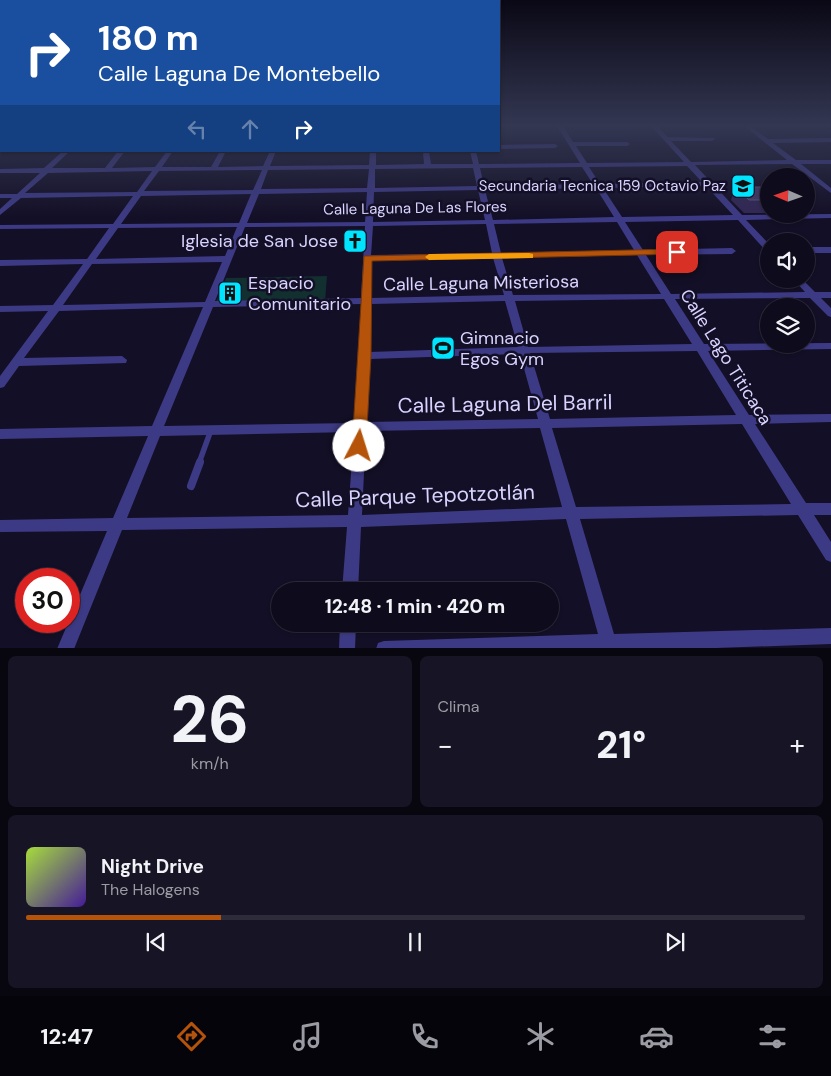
<!DOCTYPE html>
<html lang="es">
<head>
<meta charset="utf-8">
<style>
  body { margin:0; font-family:"DM Sans",sans-serif; background:#171425; color:#f1f3f6; height:100vh; display:flex; flex-direction:column; font-size:19px; white-space:nowrap }
  * { box-sizing:border-box; margin:0 }
  p { font-size:16px; color:#9b9ba3 }
  .icon { flex:none; width:28px; height:28px; fill:none; stroke:currentColor; stroke-width:2; stroke-linecap:round; stroke-linejoin:round }
  .map { position:relative; height:648px; overflow:hidden }
  .side { display:flex; flex-direction:column; gap:8px; padding:8px; background:#08060f; flex:1 }
  .side>* { flex:none }
  .banner { position:absolute; left:0px; top:0px; width:500px; height:152px; box-shadow:0 1px 4px #0004,0 0 0 1px #2e2b3b; background:#1a4fa0; color:#fff; overflow:hidden }
  .needle { width:32px; rotate:272deg }
  .buttons { position:absolute; left:760px; top:168px; display:grid; gap:10px }
  .buttons a { display:grid; place-items:center; width:55px; height:55px; border-radius:50%; background:#0e0b1c; box-shadow:0 1px 4px #0004,0 0 0 1px #2e2b3b; font-size:25px }
  .speed { position:absolute; left:15px; top:568px; display:flex; gap:10px; font-size:25px; font-weight:700; text-align:center }
  .speed>* { display:grid; place-content:center; width:65px; height:65px; border-radius:50%; background:#0e0b1c; box-shadow:0 1px 4px #0004,0 0 0 1px #2e2b3b; line-height:1 }
  .speed .limit { border:8px solid #d22; background:#fff; color:#111 }
  .pin { position:absolute; display:grid; place-items:center; width:42px; height:42px; color:#fff; margin:-21px; border-radius:10px; box-shadow:0 2px 8px #0006 }
  .me { position:absolute; width:55px; margin:-28px; rotate:5deg; stroke-linejoin:round; filter:drop-shadow(0 0 4px #0008) }
  .turn { display:flex; align-items:center; gap:18px; height:105px; padding:0 15px; font-size:22px }
  .turn .icon { width:65px; height:65px; stroke-width:2.5 }
  .turn b { display:block; font-size:35px; line-height:42px }
  .lanes { display:flex; align-items:center; height:48px; padding:0 15px; background:#0003; justify-content:center; gap:25px; direction:ltr }
  .lanes .off { opacity:.35 }
  .big { font-size:38px; font-weight:800; line-height:1.1 }
  .side .card { flex:1; display:flex; flex-direction:column; justify-content:center; gap:8px; min-width:0; padding:0 18px; border-radius:8px; background:#171425 }
  .side .dial { align-items:center; gap:0 }
  .dial b { font-size:65px; line-height:1 }
  .song { display:flex; align-items:center; gap:15px }
  .cover { width:60px; height:60px; border-radius:8px; background:linear-gradient(135deg,hsl(80 70% 55%),hsl(260 70% 35%)) }
  .played { height:5px; border-radius:2px; background:linear-gradient(90deg,#b45309 25%,#2e2b3b 25%) }
  .keys { display:flex; justify-content:space-around; direction:ltr }
  .heat { display:flex; justify-content:space-between; align-items:center; font-size:28px; direction:ltr }
  .side .tiles { flex:1; display:grid; gap:8px; grid-template-columns:1fr 1fr }
  .card:last-child { grid-column:span 2 }
  .trip { position:absolute; left:271px; top:582px; width:288px; height:50px; border-radius:25px; background:#0e0b1c; box-shadow:0 1px 4px #0004,0 0 0 1px #2e2b3b; font-weight:800; line-height:50px; text-align:center }
  .tabs { display:flex; height:80px; justify-content:space-around; align-items:center; background:#06040b; color:#9b9ba3 }
  .tabs .icon { width:35px; height:35px }
  .tabs .on { color:#b45309 }
  .tabs b { font-size:22px; color:#f1f3f6 }
  .map>svg:first-child { display:block }
</style>
</head>
<body>
<div class="map">
<svg width="831" height="649" viewBox="0 0 831 649">
  <rect width="100%" height="100%" fill="#130f26"/>
  <!-- green -->
  <path fill="#12302f" d="M327,276l-2,26h-109l10,-24z"/>
  <g fill="none" stroke-linecap="round" stroke-linejoin="round">
    <!-- service-far1 -->
    <path stroke="#3d3a85" stroke-width="5.5" d="M199,463l12,-33"/>
    <!-- service -->
    <path stroke="#3d3a85" stroke-width="8" d="M191,486l9,-24"/>
    <!-- minor -->
    <path fill="#3d3a85" fill-rule="evenodd" d="M557,126h6l10,16h54l3,2 -3,2h-51l11,17 97,-1 -33,-36h6l11,11 46,1 1,1 -3,2h-41l20,21 96,-2 -43,-34h6l18,13 63,-1v4l-58,1 23,17h35v4h-30l30,24v5l-39,-29 -97,1 47,50 89,-1v4l-85,2 23,24v7h-3l-28,-31 -113,2 18,28 89,-2 4,3 -4,3 -86,1 25,39 134,-2 -12,-13h9l13,13h16v6h-10l10,10v9l-3,-1 -18,-18 -135,1 29,45 127,-1v6l-123,2 41,64 82,-1v8l-76,2 51,79h25v12h-17l17,27v20l-5,-2 -28,-45 -218,4 34,115 217,-6v16l-144,5h-311l2,-6 6,-2 214,-7 -32,-115 -205,8 -3,64h-16l5,-64 -225,3 -48,119h-17l50,-118 -107,1v-12l113,-2 35,-82 -148,3v-10l152,-3 51,-119 -144,4 -35,47 98,-2 5,4 -1,3 -107,3 -15,21 -4,1v-12l48,-65 -48,1v-6l53,-1 30,-41 -83,2v-6l87,-1 22,-31 -109,1v-4l113,-1 20,-28 -112,2 -21,17v-6l12,-11h-12v-4h17l23,-21h-40v-4l44,-1 19,-17h7l-18,17h53l13,-17h7l-13,17 43,-1 12,-16h6l-11,16h49l9,-16h6l-8,16 45,-1 7,-15h6l-6,15 99,-1 1,-14h6v14l48,-1 -1,-13h6l2,13h42l-3,-13h6l3,13 101,-1zM687,166l15,16 -102,2 -11,-17zM582,167l11,17 -109,2 -4,-18zM473,168l4,18 -102,2v-19zM369,169l-2,19 -106,1 7,-19zM262,170l-9,20 -109,1 15,-20zM152,171l-15,21 -112,1 23,-20zM706,186l27,29 -111,2 -19,-29zM596,188l18,29 -121,3 -8,-30zM478,190l7,30 -112,2 1,-30zM367,192l-2,30 -118,1 12,-29zM251,194l-12,29 -118,1 20,-28zM617,222l17,28 -133,3 -7,-29zM486,224l6,29 -121,2 2,-29zM365,226l-4,72 -146,3 30,-74zM237,227l-12,29 -129,3 22,-31zM637,255l24,39 -148,1 -11,-37zM493,258l11,37 -133,3v-37zM222,262l-17,40 -142,3 29,-41zM664,299l28,45 -164,3 -13,-46zM505,301l13,46 -148,5 1,-48zM361,304l-1,52 -5,67 -191,3 49,-119zM697,351l39,64 -186,4 -20,-66zM520,354l18,65 -171,3 3,-63zM742,424l49,80 -215,3 -24,-79zM540,428l22,79 -200,8 4,-84zM354,432l-6,83 -221,3 33,-82z
      M0,145h1v4h-1z
      M499,145l56,-1 3,2 -3,2 -56,1z
      M806,247h25v6h-25z
      M340,624h16l-1,25h-16z"/>
    <!-- tertiary -->
    <path fill="#3d3a85" fill-rule="evenodd" d="M0,128h1v4h-1z"/>
  </g>
  <!-- wall -->
  <path fill="#312854" d="M735,187h34v26h-25l-13,-13z
    M237,288l-3,9h-12l-1,-5z"/>
  <!-- shaded-wall -->
  <path fill="#1d163a" d="M236,284l1,4 -3,9 -1,-5z"/>
  <!-- building -->
  <path fill="#433a66" stroke="#5a527e" d="M735,187h34v13h-20z
    M225,284h11l-3,8h-12z"/>
  <!-- sky -->
  <linearGradient id="sky" x2="0" y2="1"><stop stop-color="#0a0815"/><stop offset="0.58" stop-color="#333752"/><stop offset="1" stop-color="#333752" stop-opacity="0"/></linearGradient>
  <rect width="831" height="217" fill="url(#sky)"/>
  <!-- route -->
  <path fill="#b45309" stroke="#753606" d="M677,249l4,1v4l-309,7 -1,95 -5,90 -2,4 -5,2 -5,-2 -2,-4 12,-190z"/>
  <!-- slow -->
  <path fill="#f59e0b" d="M529,253l4,1v4l-104,2 -4,-3 4,-3z"/>
  <!-- icons -->
  <defs>
    <g id="university-square" transform="scale(1.25)"><rect x="-9" y="-9" width="18" height="18" rx="4" fill="#00e5ff" stroke="#130f26"/><path d="M0-5L7-2L0 1L-7-2ZM-4 1L0 2.5L4 1V4Q0 6-4 4Z" fill="#111"/></g>
    <g id="church-square" transform="scale(1.25)"><rect x="-9" y="-9" width="18" height="18" rx="4" fill="#00e5ff" stroke="#130f26"/><path d="M-1.2-6h2.4v3.5h3.3v2.4h-3.3V6h-2.4V-.1h-3.3v-2.4h3.3Z" fill="#111"/></g>
    <g id="building-square" transform="scale(1.25)"><rect x="-9" y="-9" width="18" height="18" rx="4" fill="#00e5ff" stroke="#130f26"/><path d="M-4-6H4V6H1V3H-1V6H-4ZM-2.5-4.3h1.7v1.8h-1.7ZM.8-4.3h1.7v1.8H.8ZM-2.5-1h1.7V.8h-1.7ZM.8-1h1.7V.8H.8Z" fill="#111"/></g>
    <g id="stadium-square" transform="scale(1.25)"><rect x="-9" y="-9" width="18" height="18" rx="4" fill="#00e5ff" stroke="#130f26"/><path d="M0-5a6.5 5 0 1 0 0 10a6.5 5 0 1 0 0-10ZM-3.5-1.8h7v3.6h-7Z" fill="#111"/></g>
  </defs>
  <g fill-rule="evenodd">
    <use href="#university-square" x="743" y="186"/>
    <use href="#church-square" x="355" y="241"/>
    <use href="#building-square" x="230" y="293"/>
    <use href="#stadium-square" x="443" y="348"/>
  </g>
  <g text-anchor="middle" dominant-baseline="central" stroke-width="5" stroke-linejoin="round" paint-order="stroke">
    <!-- far-poi labels -->
    <g font-size="15" fill="#d9d4ff" stroke="#130f26" text-anchor="end">
      <text x="726" y="186">Secundaria Tecnica 159 Octavio Paz</text>
    </g>
    <!-- far-street labels -->
    <g font-size="15" fill="#d9d4ff" stroke="#130f26">
      <text transform="translate(415 208) rotate(-1)">Calle Laguna De Las Flores</text>
    </g>
    <!-- poi labels -->
    <g font-size="18" fill="#d9d4ff" stroke="#130f26" text-anchor="start">
      <text x="338" y="241" text-anchor="end">Iglesia de San Jose</text>
      <text x="248" y="283">Espacio<tspan x="248" dy="21">Comunitario</tspan></text>
      <text x="460" y="338">Gimnacio<tspan x="460" dy="21">Egos Gym</tspan></text>
    </g>
    <!-- street labels -->
    <g font-size="18" fill="#d9d4ff" stroke="#130f26">
      <text transform="translate(481 283) rotate(-1)">Calle Laguna Misteriosa</text>
      <text transform="translate(726 357) rotate(58)">Calle Lago Titicaca</text>
    </g>
    <!-- near-street labels -->
    <g font-size="21" fill="#d9d4ff" stroke="#130f26">
      <text transform="translate(505 404) rotate(-1)">Calle Laguna Del Barril</text>
      <text transform="translate(415 496) rotate(-2)">Calle Parque Tepotzotlán</text>
    </g>
  </g>
</svg>
<div class="buttons">
<a><svg class="needle" viewBox="-14 -14 28 28"><path d="M0-13l5 13h-10z" fill="#e53935"/><path d="M0 13l5-13h-10z" fill="#9b9ba3"/></svg></a>
<a><svg class="icon" aria-label="sound" viewBox="0 0 24 24"><path d="M4 9h4l5-4v14l-5-4H4zM17 9q2 3 0 6"/></svg></a>
<a><svg class="icon" aria-label="layers" viewBox="0 0 24 24"><path d="M12 4l9 5-9 5-9-5zM3 14l9 5 9-5"/></svg></a>
</div>
<div class="speed"><div class="limit">30</div></div>
<div class="pin" style="left:677px;top:252px;background:#d93025"><svg class="icon" aria-label="arrive" viewBox="0 0 24 24"><path d="M6 21V4h12l-3 4 3 4H6"/></svg></div>
<svg class="me" style="left:359px;top:446px" viewBox="-20 -20 40 40"><circle r="19" fill="#fff"/><path d="M0-13L10 11 0 6-10 11z" fill="#b45309"/></svg>
<div class="trip">12:48 · 1 min · 420 m</div>
<div class="banner">
<div class="turn"><svg class="icon" aria-label="right" viewBox="0 0 24 24"><path d="M7 20v-9h11M14 6l5 5-5 5"/></svg><div><b>180 m</b>Calle Laguna De Montebello</div></div>
<div class="lanes"><svg class="icon off" aria-label="left" viewBox="0 0 24 24"><path d="M17 20v-9H6M10 6l-5 5 5 5"/></svg><svg class="icon off" aria-label="ahead" viewBox="0 0 24 24"><path d="M12 20V5M6 11l6-6 6 6"/></svg><svg class="icon" aria-label="right" viewBox="0 0 24 24"><path d="M7 20v-9h11M14 6l5 5-5 5"/></svg></div>
</div>
</div>
<section class="side">
<div class="tiles">
<div class="card dial"><b>26</b><p>km/h</p></div>
<div class="card"><p>Clima</p>
<div class="heat"><a>−</a><b class="big">21°</b><a>+</a></div>
</div>
<div class="card">
<div class="song"><i class="cover"></i><div><b>Night Drive</b><p>The Halogens</p></div></div>
<div class="played"></div>
<div class="keys"><svg class="icon" aria-label="previous" viewBox="0 0 24 24"><path d="M18 5L8 12l10 7zM5 5v14"/></svg><svg class="icon" aria-label="pause" viewBox="0 0 24 24"><path d="M8 5v14M16 5v14"/></svg><svg class="icon" aria-label="next" viewBox="0 0 24 24"><path d="M6 5l10 7-10 7zM19 5v14"/></svg></div>
</div>
</div>
</section>
<nav class="tabs">
<b>12:47</b>
<svg class="icon on" aria-label="directions" viewBox="0 0 24 24"><path d="M12 3l9 9-9 9-9-9zM9 14v-3h6M13 9l2 2-2 2"/></svg>
<svg class="icon" aria-label="music" viewBox="0 0 24 24"><path d="M9 18V5l10-2v13"/><circle cx="6" cy="18" r="3"/><circle cx="16" cy="16" r="3"/></svg>
<svg class="icon" aria-label="phone" viewBox="0 0 24 24"><path d="M5 4h4l2 5-3 2q2 4 5 5l2-3 5 2v4C11 20 4 13 5 4z"/></svg>
<svg class="icon" aria-label="climate" viewBox="0 0 24 24"><path d="M12 3v18M4 7l16 10M4 17L20 7"/></svg>
<svg class="icon" aria-label="car" viewBox="0 0 24 24"><path d="M5 17H2v-5l4-1 3-4h7l3 4 3 1v5h-3M9 17h6M6 11h13"/><circle cx="7" cy="17" r="2"/><circle cx="17" cy="17" r="2"/></svg>
<svg class="icon" aria-label="filters" viewBox="0 0 24 24"><path d="M4 7h16M4 17h16"/><circle cx="9" cy="7" r="2"/><circle cx="15" cy="17" r="2"/></svg>
</nav>
</body>
</html>
